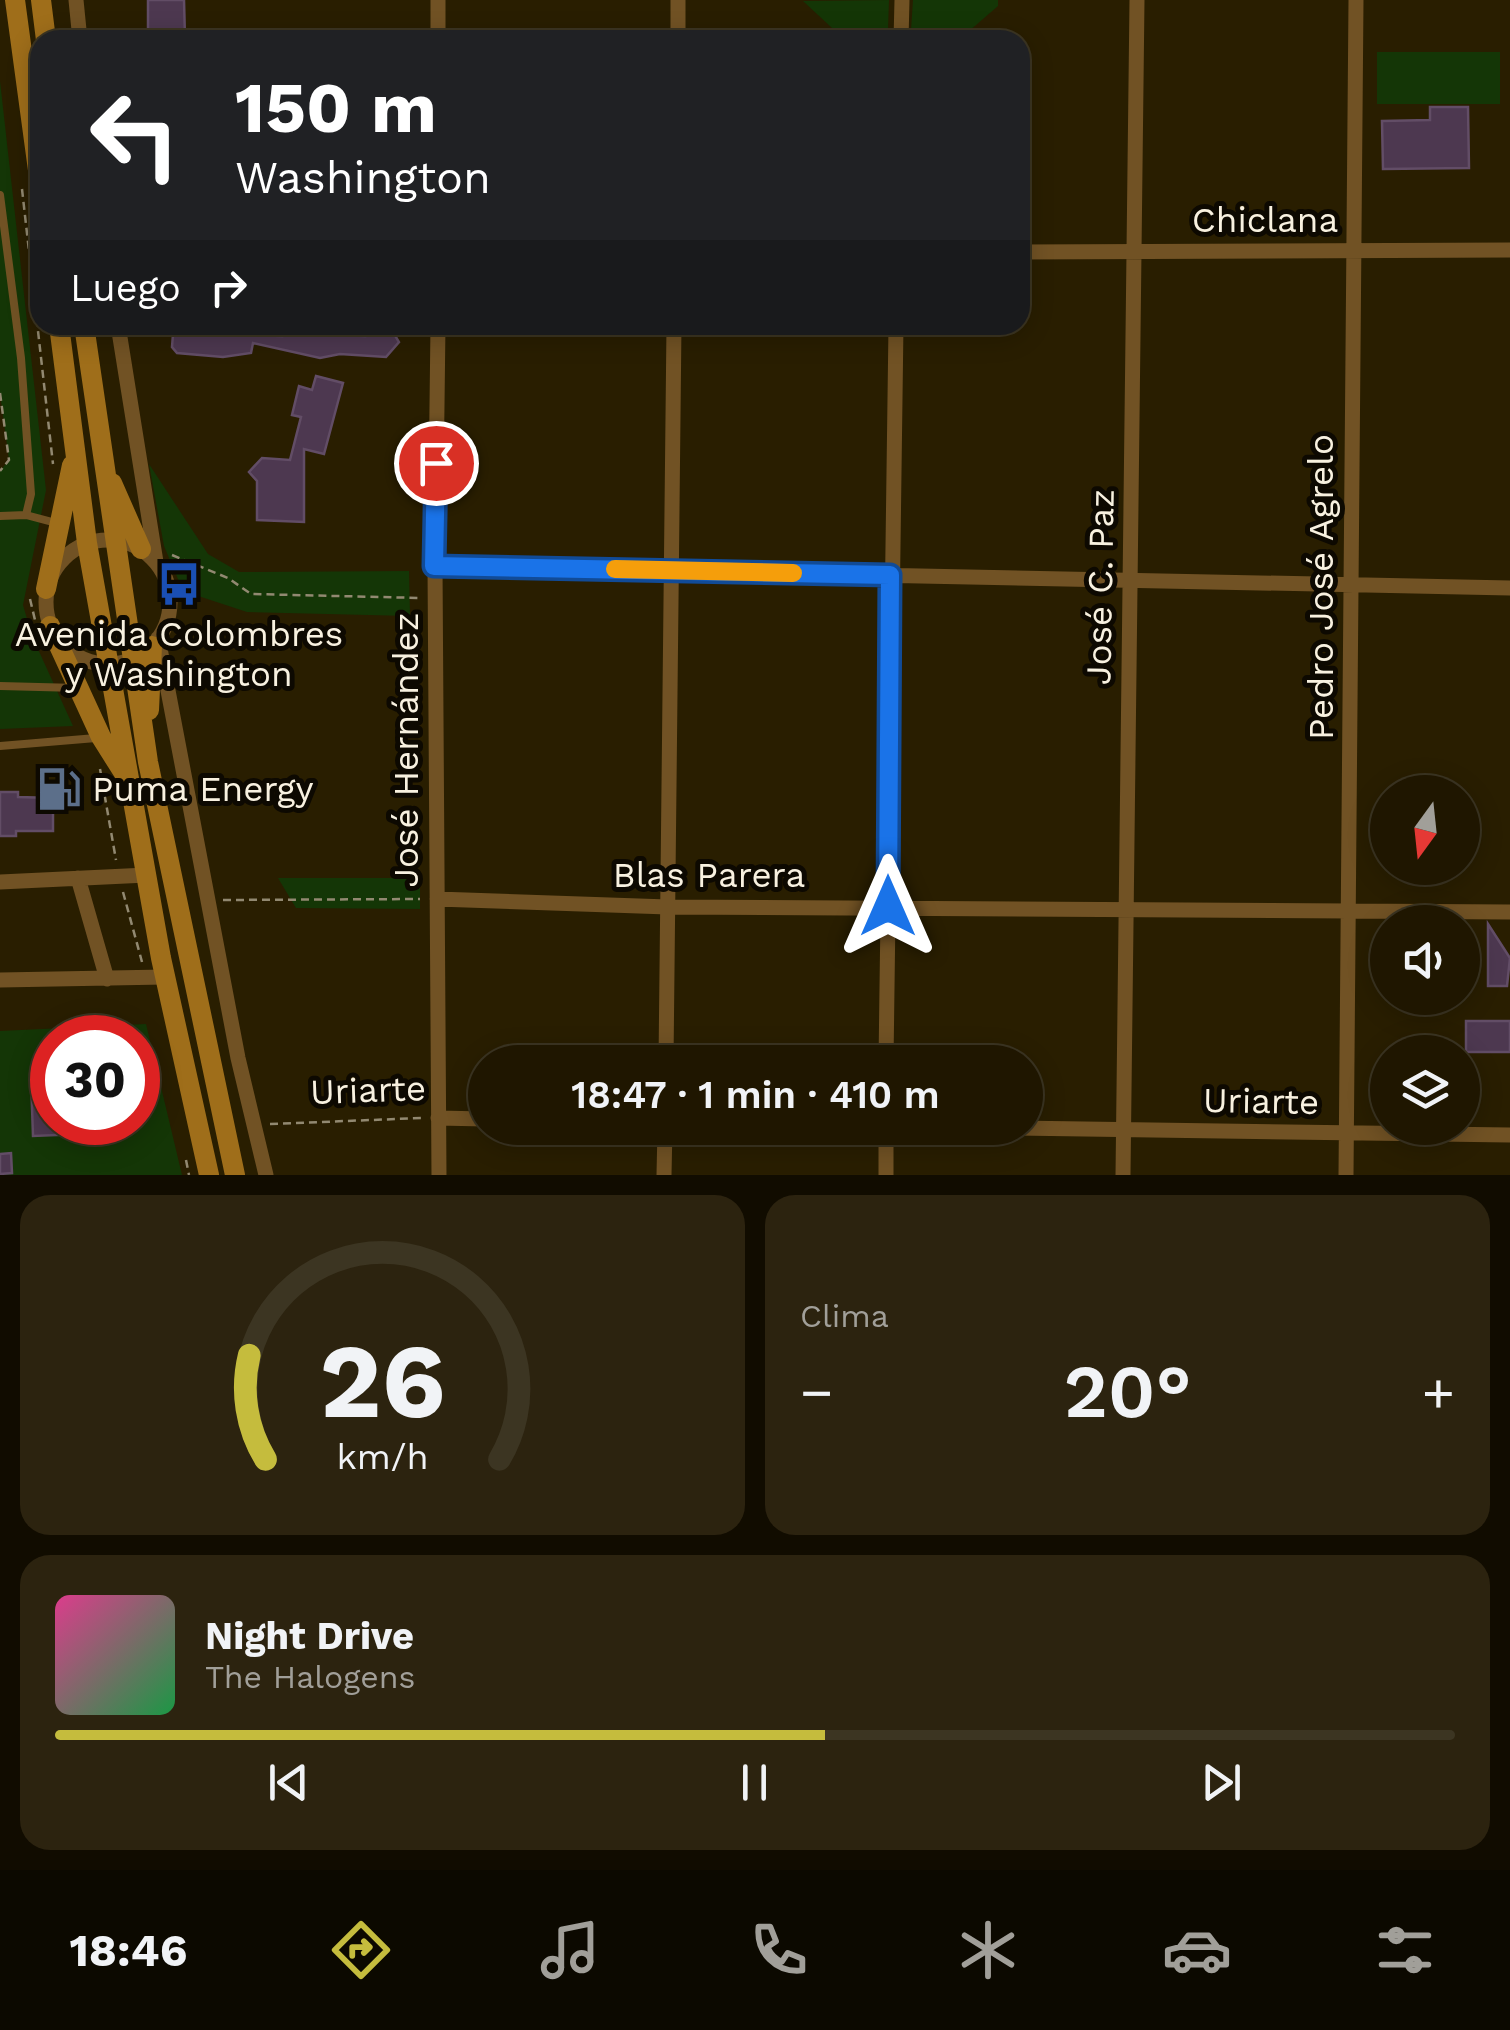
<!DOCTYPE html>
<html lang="es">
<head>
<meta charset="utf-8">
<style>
  body { margin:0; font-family:"Work Sans",sans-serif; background:#2c230f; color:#f1f3f6; height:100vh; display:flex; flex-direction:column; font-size:38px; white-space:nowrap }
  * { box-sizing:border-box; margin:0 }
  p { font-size:32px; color:#a19f99 }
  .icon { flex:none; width:55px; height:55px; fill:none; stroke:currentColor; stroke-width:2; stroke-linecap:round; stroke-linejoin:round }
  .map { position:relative; height:1175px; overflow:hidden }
  .details { display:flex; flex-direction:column; gap:20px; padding:20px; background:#110c00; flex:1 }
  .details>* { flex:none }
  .hud { position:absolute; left:30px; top:30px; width:1000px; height:305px; border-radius:30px; box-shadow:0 5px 25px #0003,0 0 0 2px #3c3522; background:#202124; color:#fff; overflow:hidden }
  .needle { width:65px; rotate:195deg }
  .controls { position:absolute; left:1370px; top:775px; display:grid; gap:20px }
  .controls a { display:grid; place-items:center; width:110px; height:110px; border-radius:50%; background:#1f1600; box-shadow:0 5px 25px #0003,0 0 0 2px #3c3522; font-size:50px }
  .speed { position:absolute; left:30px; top:1015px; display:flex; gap:20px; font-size:50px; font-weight:700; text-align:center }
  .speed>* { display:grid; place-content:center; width:130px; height:130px; border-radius:50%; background:#1f1600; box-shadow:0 5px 25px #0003,0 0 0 2px #3c3522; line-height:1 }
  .speed .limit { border:15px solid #d22; background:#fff; color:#111 }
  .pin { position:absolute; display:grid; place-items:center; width:85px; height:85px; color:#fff; margin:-42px; border:5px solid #fff; border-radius:50%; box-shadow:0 2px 10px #0007 }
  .me { position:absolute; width:110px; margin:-55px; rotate:0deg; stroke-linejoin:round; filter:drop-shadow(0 0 8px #0008) }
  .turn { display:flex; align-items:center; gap:35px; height:210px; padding:0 40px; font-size:45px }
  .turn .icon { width:130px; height:130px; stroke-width:2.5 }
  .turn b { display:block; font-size:70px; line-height:85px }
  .then { display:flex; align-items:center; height:95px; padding:0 40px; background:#0003; gap:20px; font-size:38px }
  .big { font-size:75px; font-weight:600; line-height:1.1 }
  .details .tile { flex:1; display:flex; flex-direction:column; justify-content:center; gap:15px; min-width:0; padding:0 35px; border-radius:30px; background:#2c230f }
  .details .dial { align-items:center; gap:0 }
  .dial svg { height:260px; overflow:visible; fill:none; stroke:#3c3522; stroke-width:7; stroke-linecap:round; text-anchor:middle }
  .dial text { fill:#f1f3f6; stroke:none }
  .song { display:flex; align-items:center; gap:30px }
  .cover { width:120px; height:120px; border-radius:15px; background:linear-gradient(135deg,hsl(330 70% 55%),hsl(140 70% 35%)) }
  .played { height:10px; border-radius:5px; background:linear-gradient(90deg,#c5bc3d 55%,#3c3522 55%) }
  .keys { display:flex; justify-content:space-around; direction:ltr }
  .heat { display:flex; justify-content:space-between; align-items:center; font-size:55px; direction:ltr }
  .details .tiles { flex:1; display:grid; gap:20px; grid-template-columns:1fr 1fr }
  .tile:last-child { grid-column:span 2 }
  .trip { position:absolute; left:468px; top:1045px; width:575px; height:100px; border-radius:50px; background:#1f1600; box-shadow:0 5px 25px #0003,0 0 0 2px #3c3522; font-weight:600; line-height:100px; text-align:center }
  .dock { display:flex; height:160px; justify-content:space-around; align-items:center; background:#0c0900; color:#a19f99 }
  .dock .icon { width:70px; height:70px }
  .dock .selected { color:#c5bc3d }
  .dock b { font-size:45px; color:#f1f3f6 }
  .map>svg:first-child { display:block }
</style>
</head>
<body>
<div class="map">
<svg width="1510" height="1175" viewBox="0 0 1510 1175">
  <rect width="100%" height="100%" fill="#291e00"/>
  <!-- green -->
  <path fill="#143606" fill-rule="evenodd" d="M889,0l-1,30 -56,-2 -29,-27z
    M913,0h85v6l-30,26 -57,-2z
    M1500,52v52h-123v-52z
    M0,81l46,409 -23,115 9,31 41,90 -73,3v-258l9,-11 -9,-67z
    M149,464l59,90 31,18 170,-1 1,45 -163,-4 -64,-21 -19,-45z
    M278,878h142v31l-124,-1z
    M146,1024l36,151h-182v-144zM52,1038h86v84h-86z"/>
  <!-- building -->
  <path fill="#4d3850" stroke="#624d66" stroke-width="2.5" d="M148,0h36l1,38 -37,-1z
    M1430,107h38l1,61 -86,1 -1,-48 48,-1z
    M199,325l36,1 7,2 1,7 39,1v-6l12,-4 43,3v6l28,1v-5l14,-2 14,3 6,10 -13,15 -46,-3 -20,4 -67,-15 -2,10 -28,4 -46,-4 -5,-6 1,-13 12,-7 14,2z
    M316,376l27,7 -19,71 -20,-5v73l-47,-2v-39l-8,-9 13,-14 28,2 11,-43 -9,-2 7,-29 13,4z
    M0,792h18v5l35,1v33h-37v5h-16z
    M1488,924l22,34 -3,28h-19z
    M1466,1021h44v31h-44z
    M31,1078h21v44h81v10l-100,4z
    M11,1153l1,20 -12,1v-20z"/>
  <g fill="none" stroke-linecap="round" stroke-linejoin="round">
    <!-- path -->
    <path stroke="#928971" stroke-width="2.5" stroke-dasharray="8 5" stroke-linecap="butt" d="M22,189l31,275
      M0,393l9,67 -9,11
      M172,555l56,23 23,16 171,4
      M30,599l5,21
      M100,769l16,91
      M123,892l19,70
      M223,900l197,-1
      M270,1124l152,-6
      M186,1160l3,15"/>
    <!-- lane -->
    <path stroke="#715224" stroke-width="8" d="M0,195l21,163 10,136 -5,21
      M0,516l26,-1 34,9
      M0,686l78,2
      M0,746l96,-8"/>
    <!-- street -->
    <path stroke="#715224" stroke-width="15" d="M76,0l4,40
      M438,0v40
      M678,40v-40
      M901,40l1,-40
      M1020,252l490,-2
      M118,325l38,237
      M438,325l-3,241 4,609
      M46 602a62 62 0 1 1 124 0a62 62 0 1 1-124 0Z
      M435,566l1075,22
      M158,638l80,420 28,117
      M78,878l29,101
      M0,882l147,-7
      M437,899l231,8 842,5
      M0,980l165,-3
      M666,1062l8,-737
      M886,1062l10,-737
      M438,1118l47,1
      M1011,1128l499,7
      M664,1175l1,-47
      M886,1175v-47
      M1123,1175l14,-1175
      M1346,1175l10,-1175"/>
    <!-- secondary -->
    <path stroke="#9f6e1a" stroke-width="20" d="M15,0l25,185
      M41,0l5,40
      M59,325l28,218 74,415 48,217
      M84,325l64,437 87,413
      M112,483l29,66
      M46,589l26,-124
      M50,626l51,111 24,38
      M149,710l3,-64"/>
  </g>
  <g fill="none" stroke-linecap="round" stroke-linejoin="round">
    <!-- route casing -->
    <g stroke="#114b97" stroke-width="25">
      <path id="route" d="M436,463l-2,103 456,9 -2,331"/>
    </g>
    <!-- route -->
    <use href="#route" stroke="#1a73e8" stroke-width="18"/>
    <!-- slow -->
    <path stroke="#f59e0b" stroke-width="18" d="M615,569l178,4"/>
  </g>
  <!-- icons -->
  <defs>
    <g id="bus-bare" transform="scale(3.45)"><path d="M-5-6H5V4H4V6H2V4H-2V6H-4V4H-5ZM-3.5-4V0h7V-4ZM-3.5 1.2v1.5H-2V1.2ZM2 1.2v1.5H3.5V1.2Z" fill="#1a4fb4" stroke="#0d0901" stroke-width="2.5" paint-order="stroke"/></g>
    <g id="fuel-bare" transform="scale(3.45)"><path d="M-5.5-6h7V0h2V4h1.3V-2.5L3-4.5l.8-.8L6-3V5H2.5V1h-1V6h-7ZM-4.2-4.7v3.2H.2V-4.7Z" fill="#5c6f8a" stroke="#0d0901" stroke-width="2.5" paint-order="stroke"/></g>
  </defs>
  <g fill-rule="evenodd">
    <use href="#bus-bare" x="179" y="584"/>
    <use href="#fuel-bare" x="59" y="789"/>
  </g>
  <g text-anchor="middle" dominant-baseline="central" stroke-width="10" stroke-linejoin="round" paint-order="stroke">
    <!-- street labels -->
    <g font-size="35" fill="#f8f1e0" stroke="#0d0901">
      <text x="1265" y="220">Chiclana</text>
      <text transform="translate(1100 587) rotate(-89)">José C. Paz</text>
      <text transform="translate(1321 587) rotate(-90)">Pedro José Agrelo</text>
      <text transform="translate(406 750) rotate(-90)">José Hernández</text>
      <text x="709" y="875">Blas Parera</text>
      <text transform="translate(368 1090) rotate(-2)">Uriarte</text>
      <text transform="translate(1261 1101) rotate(1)">Uriarte</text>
    </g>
    <!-- poi labels -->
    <g font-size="35" fill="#f8f1e0" stroke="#0d0901">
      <text x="179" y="634">Avenida Colombres<tspan x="179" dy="40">y Washington</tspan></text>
      <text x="92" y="789" text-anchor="start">Puma Energy</text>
    </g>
  </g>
</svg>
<div class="controls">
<a><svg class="needle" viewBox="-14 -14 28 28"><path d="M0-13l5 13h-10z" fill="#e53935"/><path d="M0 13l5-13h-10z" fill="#a19f99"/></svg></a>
<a><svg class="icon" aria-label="sound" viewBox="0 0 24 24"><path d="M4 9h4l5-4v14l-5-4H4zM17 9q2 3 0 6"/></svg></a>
<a><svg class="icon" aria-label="layers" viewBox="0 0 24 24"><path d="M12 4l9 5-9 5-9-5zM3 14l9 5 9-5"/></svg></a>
</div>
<div class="speed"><div class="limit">30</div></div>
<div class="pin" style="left:436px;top:463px;background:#d93025"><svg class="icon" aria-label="arrive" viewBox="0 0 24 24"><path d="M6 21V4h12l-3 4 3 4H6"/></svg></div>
<svg class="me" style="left:888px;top:906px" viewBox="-20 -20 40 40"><path d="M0-17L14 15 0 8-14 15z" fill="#1a73e8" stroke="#fff" stroke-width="4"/></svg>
<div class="trip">18:47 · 1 min · 410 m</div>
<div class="hud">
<div class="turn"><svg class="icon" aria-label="left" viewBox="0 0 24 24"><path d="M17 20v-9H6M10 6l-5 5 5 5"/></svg><div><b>150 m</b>Washington</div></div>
<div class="then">Luego<svg class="icon" aria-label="right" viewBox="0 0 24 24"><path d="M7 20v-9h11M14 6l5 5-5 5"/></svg></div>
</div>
</div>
<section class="details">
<div class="tiles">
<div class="tile dial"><svg viewBox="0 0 100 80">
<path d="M14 69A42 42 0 1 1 86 69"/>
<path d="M14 69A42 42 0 0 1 9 37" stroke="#c5bc3d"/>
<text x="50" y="56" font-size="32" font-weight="700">26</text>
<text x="50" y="72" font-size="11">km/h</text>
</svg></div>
<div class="tile"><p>Clima</p>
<div class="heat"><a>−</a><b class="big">20°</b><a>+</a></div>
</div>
<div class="tile">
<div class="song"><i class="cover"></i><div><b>Night Drive</b><p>The Halogens</p></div></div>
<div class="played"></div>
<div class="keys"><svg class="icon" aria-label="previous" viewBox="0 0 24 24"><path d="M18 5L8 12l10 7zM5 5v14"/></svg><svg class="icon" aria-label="pause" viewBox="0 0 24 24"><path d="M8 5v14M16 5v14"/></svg><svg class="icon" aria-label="next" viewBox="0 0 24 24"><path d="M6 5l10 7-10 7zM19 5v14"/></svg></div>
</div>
</div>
</section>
<nav class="dock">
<b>18:46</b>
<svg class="icon selected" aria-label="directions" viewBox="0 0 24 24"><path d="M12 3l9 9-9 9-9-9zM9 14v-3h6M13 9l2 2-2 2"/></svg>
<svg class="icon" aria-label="music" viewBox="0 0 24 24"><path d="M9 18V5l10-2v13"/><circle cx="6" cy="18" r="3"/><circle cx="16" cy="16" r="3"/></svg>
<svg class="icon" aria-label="phone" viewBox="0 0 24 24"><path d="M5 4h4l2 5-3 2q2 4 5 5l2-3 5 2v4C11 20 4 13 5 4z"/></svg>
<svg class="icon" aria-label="climate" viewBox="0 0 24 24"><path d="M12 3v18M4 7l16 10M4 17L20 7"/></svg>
<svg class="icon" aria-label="car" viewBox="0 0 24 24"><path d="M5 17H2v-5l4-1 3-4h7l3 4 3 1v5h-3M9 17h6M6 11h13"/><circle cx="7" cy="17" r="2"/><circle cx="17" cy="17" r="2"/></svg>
<svg class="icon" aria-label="filters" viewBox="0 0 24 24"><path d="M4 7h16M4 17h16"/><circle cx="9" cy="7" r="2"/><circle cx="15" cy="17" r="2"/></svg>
</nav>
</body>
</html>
